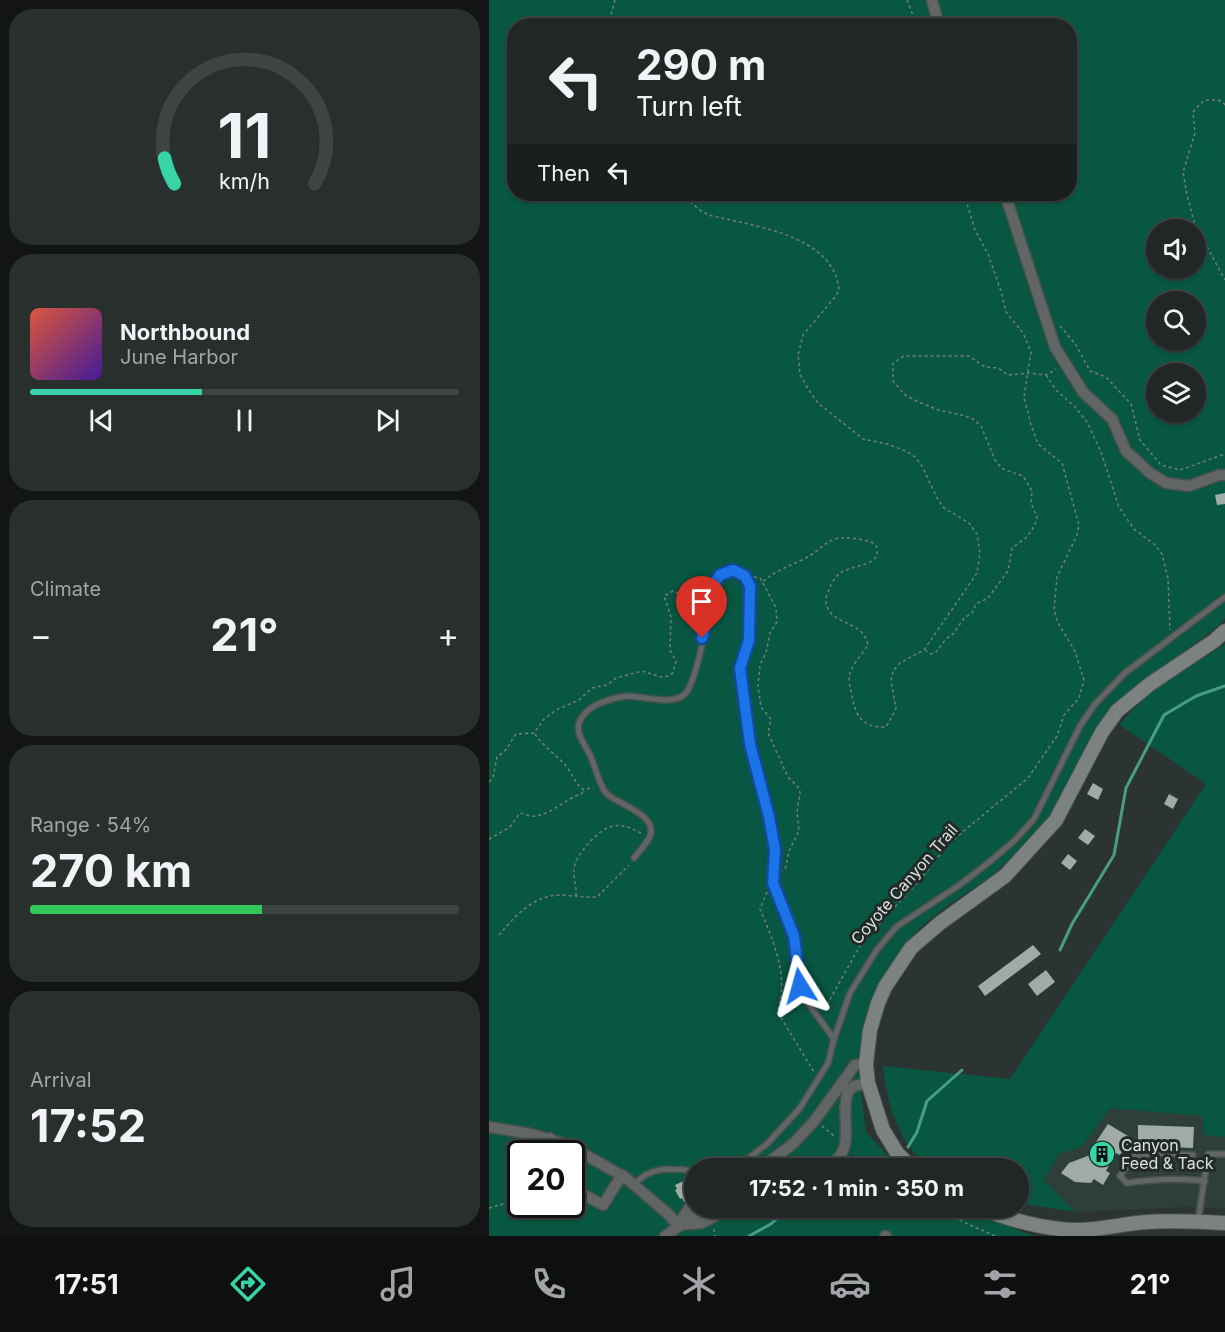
<!DOCTYPE html>
<html lang="en">
<head>
<meta charset="utf-8">
<style>
  body { margin:0; font-family:Inter,sans-serif; background:#282f2d; color:#f1f3f6; height:100vh; display:flex; flex-direction:column; font-size:22px; white-space:nowrap }
  * { box-sizing:border-box; margin:0 }
  p { font-size:20px; color:#a2a5a7 }
  .icon { flex:none; width:33px; height:33px; fill:none; stroke:currentColor; stroke-width:2; stroke-linecap:round; stroke-linejoin:round }
  .map { position:relative; flex:1; overflow:hidden }
  .side { display:flex; flex-direction:column; gap:9px; padding:9px; background:#121514; width:489px }
  .side>* { flex:none }
  .hud { position:absolute; left:18px; top:18px; width:570px; height:183px; border-radius:24px; box-shadow:0 2px 4px #0004,0 0 0 2px #3d4442; background:#202725; color:#f1f3f6; overflow:hidden }
  .tools { position:absolute; left:657px; top:219px; display:grid; gap:12px }
  .tools a { display:grid; place-items:center; width:60px; height:60px; border-radius:50%; background:#202725; box-shadow:0 2px 4px #0004,0 0 0 2px #3d4442; font-size:30px }
  .speed { position:absolute; left:18px; top:1140px; display:flex; gap:12px; font-size:30px; font-weight:700; text-align:center }
  .speed>* { display:grid; place-content:center; width:78px; height:78px; border-radius:50%; background:#202725; box-shadow:0 2px 4px #0004,0 0 0 2px #3d4442; line-height:1 }
  .speed .limit { border:3px solid #111; border-radius:9px; background:#fff; color:#111 }
  .pin { position:absolute; display:grid; place-items:center; width:51px; height:51px; color:#fff; margin:-62px -26px; border-radius:50% 50% 50% 0; rotate:-45deg; box-shadow:0 0 6px #0007 }
  .pin .icon { rotate:45deg }
  .me { position:absolute; width:66px; margin:-33px; rotate:352deg; stroke-linejoin:round; filter:drop-shadow(0 0 4px #0008) }
  .turn { display:flex; align-items:center; gap:21px; height:126px; padding:0 30px; font-size:27px }
  .turn .icon { width:78px; height:78px; stroke-width:2.5 }
  .turn b { display:block; font-size:42px; line-height:51px }
  .then { display:flex; align-items:center; height:57px; padding:0 30px; background:#0003; gap:12px; font-size:22px }
  .big { font-size:45px; font-weight:700; line-height:1.1 }
  .side .card { flex:1; display:flex; flex-direction:column; justify-content:center; gap:9px; min-width:0; padding:0 21px; border-radius:24px; background:#282f2d }
  .side .dial { align-items:center; gap:0 }
  .dial svg { height:156px; overflow:visible; fill:none; stroke:#3d4442; stroke-width:7; stroke-linecap:round; text-anchor:middle }
  .dial text { fill:#f1f3f6; stroke:none }
  .song { display:flex; align-items:center; gap:18px }
  .cover { width:72px; height:72px; border-radius:9px; background:linear-gradient(135deg,hsl(10 70% 55%),hsl(260 70% 35%)) }
  .played { height:6px; border-radius:3px; background:linear-gradient(90deg,#36d4a7 40%,#3d4442 40%) }
  .keys { display:flex; justify-content:space-around; direction:ltr }
  .heat { display:flex; justify-content:space-between; align-items:center; font-size:33px; direction:ltr }
  .charge { height:9px; border-radius:4px; background:linear-gradient(90deg,#34c759 54%,#3d4442 0) }
  .trip { position:absolute; left:195px; top:1158px; width:345px; height:60px; border-radius:30px; background:#202725; box-shadow:0 2px 4px #0004,0 0 0 2px #3d4442; font-weight:700; line-height:60px; text-align:center }
  .dock { display:flex; height:96px; justify-content:space-around; align-items:center; background:#0d100f; color:#a2a5a7 }
  .dock .icon { width:42px; height:42px }
  .dock .selected { color:#36d4a7 }
  .dock b { font-size:27px; color:#f1f3f6 }
  main { display:flex; flex:1; min-height:0 }
  .map>svg:first-child { display:block }
</style>
</head>
<body>
<main>
<section class="side">
<div class="card dial"><svg viewBox="0 0 100 80">
<path d="M14 69A42 42 0 1 1 86 69"/>
<path d="M14 69A42 42 0 0 1 9 56" stroke="#36d4a7"/>
<text x="50" y="56" font-size="32" font-weight="700">11</text>
<text x="50" y="72" font-size="11">km/h</text>
</svg></div>
<div class="card">
<div class="song"><i class="cover"></i><div><b>Northbound</b><p>June Harbor</p></div></div>
<div class="played"></div>
<div class="keys"><svg class="icon" aria-label="previous" viewBox="0 0 24 24"><path d="M18 5L8 12l10 7zM5 5v14"/></svg><svg class="icon" aria-label="pause" viewBox="0 0 24 24"><path d="M8 5v14M16 5v14"/></svg><svg class="icon" aria-label="next" viewBox="0 0 24 24"><path d="M6 5l10 7-10 7zM19 5v14"/></svg></div>
</div>
<div class="card"><p>Climate</p>
<div class="heat"><a>−</a><b class="big">21°</b><a>+</a></div>
</div>
<div class="card"><p>Range · 54%</p><b class="big">270 km</b><div class="charge"></div></div>
<div class="card"><p>Arrival</p><b class="big">17:52</b></div>
</section>
<div class="map">
<svg width="736" height="1236" viewBox="0 0 736 1236">
  <rect width="100%" height="100%" fill="#2b3431"/>
  <!-- built -->
  <path fill="#2e3e38" d="M621,1108l92,8 2,19 21,2v71l-35,-1 -115,5 -31,-31 15,-27 23,-7z"/>
  <!-- green -->
  <path fill="#085742" fill-rule="evenodd" d="M0,0h736v618l-7,8 -84,63 -43,50 -36,73 -37,39 -26,25 -48,32 -23,19 -22,25 -19,30 -11,25 -7,34 -2,44 6,47 33,36h-204v40h267l72,28h-545zM26,26h554v168h-554zM668,230h38v38h-38zM668,302h38v38h-38zM668,374h38v38h-38zM32,1154h50v50h-50z
    M736,644v493l-21,-2 -2,-19 -92,-8 -28,39 -23,7 -15,26 31,32 -56,-9v-35h-91c-29,-27 -41,-63 -45,-102l127,13 196,-295 -86,-59c26,-37 69,-56 105,-81z"/>
  <g fill="none" stroke-linecap="round" stroke-linejoin="round">
    <!-- stream -->
    <path stroke="#499d87" stroke-width="3" d="M571,950l12,-26 42,-69 12,-67 38,-73 32,-19 29,-10
      M419,1147l9,-15 10,-31 35,-31
      M385,1168l15,-5
      M260,1236l22,-12 17,-16"/>
  </g>
  <!-- building -->
  <path fill="#a0aba6" d="M736,493v11l-8,1 -2,-10z
    M604,783l10,6 -5,11 -11,-6z
    M680,794l9,5 -5,10 -9,-5z
    M596,829l10,7 -7,9 -10,-7z
    M579,854l9,7 -7,9 -9,-7z
    M544,945l8,9 -56,42 -7,-10z
    M557,970l9,12 -18,14 -9,-12z
    M619,1124l30,18v-17l56,2 -1,21 -67,-3 -6,10 -4,-2 -10,18 4,2 -7,12 -9,-6 -3,4 -16,-1 -14,-9 8,-10 29,-11 -6,-4z
    M18,1151l14,3 -3,11 -13,-4z
    M199,1179l7,10v7l-11,6 -2,-4 -2,1 -5,-9 2,-1 -2,-4z"/>
  <g fill="none" stroke-linecap="round" stroke-linejoin="round">
    <!-- lane casing -->
    <g stroke="#47504d" stroke-width="8">
      <path id="lane" d="M145,858c5,-7 13,-14 16,-22 8,-21 -32,-32 -43,-42 -8,-8 -12,-30 -18,-41 -5,-10 -13,-19 -10,-30 3,-9 11,-15 19,-19 10,-4 20,-8 31,-8 15,1 47,10 57,-3 12,-15 24,-89 29,-111l5,-7 13,-5 12,6 5,10 -1,54 -9,28 10,76 19,73 6,33 -3,33 22,53 6,50 5,13 29,40
        M704,1155l-40,-2 -20,4 -13,19 7,7c26,-4 52,-5 78,-2
        M238,1168l22,-10 19,-15 32,-35 28,-45 6,-24 16,-46 26,-42 20,-24 62,-41 29,-22 27,-23 20,-22 46,-93 15,-22 30,-31 100,-76
        M146,1184c16,-19 37,-15 60,-13
        M709,1222l10,-68h17"/>
    </g>
    <!-- street casing -->
    <g stroke="#47504d" stroke-width="13">
      <path id="street" d="M443,0l7,26
        M516,194l50,153 28,45 29,27 14,32 24,22 16,10 23,3 30,-11h6
        M0,1127l42,7 37,11 58,33 41,35 11,12
        M55,1154l6,-16
        M272,1168l33,-25 21,-23 40,-55 11,-1
        M334,1168c38,-16 15,-47 25,-77l6,-5 14,-3
        M82,1188l32,17 19,-30
        M191,1222l11,-17 4,-2
        M189,1225l24,-2 28,-15
        M176,1236l40,-28
        M396,1236h1"/>
    </g>
    <!-- secondary casing -->
    <g stroke="#47504d" stroke-width="16">
      <path id="secondary" d="M423,1168l-15,-15 -14,-23 -15,-47 -2,-19 4,-34 8,-27 7,-16 26,-39 29,-25 65,-47 51,-56 46,-88 15,-21 33,-27 64,-43 11,-10
        M491,1208c25,10 52,18 80,21 29,4 58,-5 87,-7 26,-2 52,0 78,1"/>
    </g>
    <!-- path -->
    <path stroke="#757d7a" stroke-width="1.5" stroke-dasharray="3 3" stroke-linecap="butt" d="M418,0l10,26
      M119,26l7,-26
      M736,105l-3,-4c-17,-3 -18,-2 -29,11l2,21 -12,39 4,23 8,30 30,55
      M192,194l20,17 8,4c42,11 125,19 130,75l-4,7 -32,38 -5,20 2,19 8,15 10,14 45,36 24,5 19,7 9,6 7,9 15,32 7,10 25,15 8,11 3,19 -3,20 -53,77 -24,13 -7,8 -2,9 5,29 -10,18c-26,1 -31,-13 -35,-36 -1,-5 -3,-13 -1,-18 3,-9 13,-20 18,-28 -5,-26 -39,-19 -42,-43 -1,-4 2,-9 3,-13 2,-5 6,-12 10,-15 9,-9 42,-7 38,-25 -1,-7 -8,-7 -14,-9 -38,-8 -33,6 -61,20 -16,7 -26,11 -40,22l-2,-4 -6,-1
      M571,326l16,19 14,26 16,6 25,27 9,36 21,25 19,5 45,-16
      M557,375l10,15 19,17 12,15 14,30 18,55 15,22 20,15 8,10 6,24 2,52
      M274,583l13,25 1,14 -7,11 -4,20 -6,12 -2,21 3,21 10,12 -3,14 20,44 11,11 1,5 -3,19 2,19 -10,20 -3,16 -4,4
      M436,650l6,4 5,-2 10,-13 8,-6 10,-15 8,-5 4,-9 12,-6 20,-27 4,-23 15,-11 8,-12 2,-8 -6,-14 1,-12 -9,-15 -20,-7 -7,-7 -15,-36 -8,-7 -11,-4 -24,-5 -19,-8 -14,-7 -12,-14v-18l11,-7h65l16,11 13,1 10,7 20,-2 18,2 10,-6
      M46,734c9,14 25,23 34,36 5,7 7,15 15,20l9,-3
      M0,782l4,-5 4,-20c14,-10 10,-11 19,-23l18,-1 10,-14 12,-9 23,-10 13,-12 15,-3 9,-7 26,-7 19,6 7,-1 5,-3 3,-12 -6,-11 1,-33 -7,-21 9,-5c16,8 27,1 35,-14
      M0,839l21,-12 10,-14c5,1 11,4 15,3 17,-2 30,-17 46,-22l3,-4
      M278,892l-7,17c13,31 30,69 17,102l37,61
      M87,896c1,-10 -3,-18 -2,-28 2,-14 26,-41 40,-42 11,-2 18,3 27,7
      M10,935c16,-19 34,-39 60,-40 13,0 25,3 38,2l32,-32
      M335,1010l37,-66 64,-70 19,-25 21,-19 63,-52 29,-42 7,-21 15,-17 5,-18 -9,-29 -17,-28 -4,-13 3,-33 20,-42 2,-10 -17,-62 -24,-19 -7,-19 -7,-28 7,-45 -8,-19 -17,-21 -5,-21 -13,-37 -13,-24 -11,-36
      M333,1126l12,10
      M363,1158l4,10
      M0,1208l32,-9
      M443,1208l63,28
      M225,1229l1,7"/>
    <!-- lane -->
    <use href="#lane" stroke="#616664" stroke-width="5"/>
    <!-- street -->
    <use href="#street" stroke="#616664" stroke-width="10"/>
    <!-- secondary -->
    <use href="#secondary" stroke="#7b827f" stroke-width="14"/>
  </g>
  <g fill="none" stroke-linecap="round" stroke-linejoin="round">
    <!-- route casing -->
    <g stroke="#114b97" stroke-width="15">
      <path id="route" d="M213,638l13,-56 5,-7 13,-5 12,6 5,10 -1,54 -9,28 10,76 19,73 6,33 -2,33 21,53 6,50"/>
    </g>
    <!-- route -->
    <use href="#route" stroke="#1a73e8" stroke-width="10"/>
  </g>
  <!-- icons -->
  <defs>
    <g id="building-disc" transform="scale(1.35)"><circle r="9.5" fill="#36d4a7" stroke="#222a27"/><path d="M-4-6H4V6H1V3H-1V6H-4ZM-2.5-4.3h1.7v1.8h-1.7ZM.8-4.3h1.7v1.8H.8ZM-2.5-1h1.7V.8h-1.7ZM.8-1h1.7V.8H.8Z" fill="#111"/></g>
  </defs>
  <g fill-rule="evenodd">
    <use href="#building-disc" x="613" y="1154"/>
  </g>
  <g text-anchor="middle" dominant-baseline="central" stroke-width="6" stroke-linejoin="round" paint-order="stroke">
    <!-- street labels -->
    <g font-size="16" fill="#dce2e0" stroke="#222a27">
      <text transform="translate(415 884) rotate(-49)">Coyote Canyon Trail</text>
    </g>
    <!-- poi labels -->
    <g font-size="16" fill="#dce2e0" stroke="#222a27" text-anchor="start">
      <text x="632" y="1145">Canyon<tspan x="632" dy="18">Feed &amp; Tack</tspan></text>
    </g>
  </g>
</svg>
<div class="tools">
<a><svg class="icon" aria-label="sound" viewBox="0 0 24 24"><path d="M4 9h4l5-4v14l-5-4H4zM17 9q2 3 0 6"/></svg></a>
<a><svg class="icon" aria-label="search" viewBox="0 0 24 24"><circle cx="10" cy="10" r="6"/><path d="M15 15l6 6"/></svg></a>
<a><svg class="icon" aria-label="layers" viewBox="0 0 24 24"><path d="M12 4l9 5-9 5-9-5zM3 14l9 5 9-5"/></svg></a>
</div>
<div class="speed"><div class="limit">20</div></div>
<div class="pin" style="left:213px;top:638px;background:#d93025"><svg class="icon" aria-label="arrive" viewBox="0 0 24 24"><path d="M6 21V4h12l-3 4 3 4H6"/></svg></div>
<svg class="me" style="left:311px;top:986px" viewBox="-20 -20 40 40"><path d="M0-17L14 15 0 8-14 15z" fill="#1a73e8" stroke="#fff" stroke-width="4"/></svg>
<div class="trip">17:52 · 1 min · 350 m</div>
<div class="hud">
<div class="turn"><svg class="icon" aria-label="left" viewBox="0 0 24 24"><path d="M17 20v-9H6M10 6l-5 5 5 5"/></svg><div><b>290 m</b>Turn left</div></div>
<div class="then">Then<svg class="icon" aria-label="left" viewBox="0 0 24 24"><path d="M17 20v-9H6M10 6l-5 5 5 5"/></svg></div>
</div>
</div>
</main>
<nav class="dock">
<b>17:51</b>
<svg class="icon selected" aria-label="directions" viewBox="0 0 24 24"><path d="M12 3l9 9-9 9-9-9zM9 14v-3h6M13 9l2 2-2 2"/></svg>
<svg class="icon" aria-label="music" viewBox="0 0 24 24"><path d="M9 18V5l10-2v13"/><circle cx="6" cy="18" r="3"/><circle cx="16" cy="16" r="3"/></svg>
<svg class="icon" aria-label="phone" viewBox="0 0 24 24"><path d="M5 4h4l2 5-3 2q2 4 5 5l2-3 5 2v4C11 20 4 13 5 4z"/></svg>
<svg class="icon" aria-label="climate" viewBox="0 0 24 24"><path d="M12 3v18M4 7l16 10M4 17L20 7"/></svg>
<svg class="icon" aria-label="car" viewBox="0 0 24 24"><path d="M5 17H2v-5l4-1 3-4h7l3 4 3 1v5h-3M9 17h6M6 11h13"/><circle cx="7" cy="17" r="2"/><circle cx="17" cy="17" r="2"/></svg>
<svg class="icon" aria-label="filters" viewBox="0 0 24 24"><path d="M4 7h16M4 17h16"/><circle cx="9" cy="7" r="2"/><circle cx="15" cy="17" r="2"/></svg>
<b>21°</b>
</nav>
</body>
</html>
